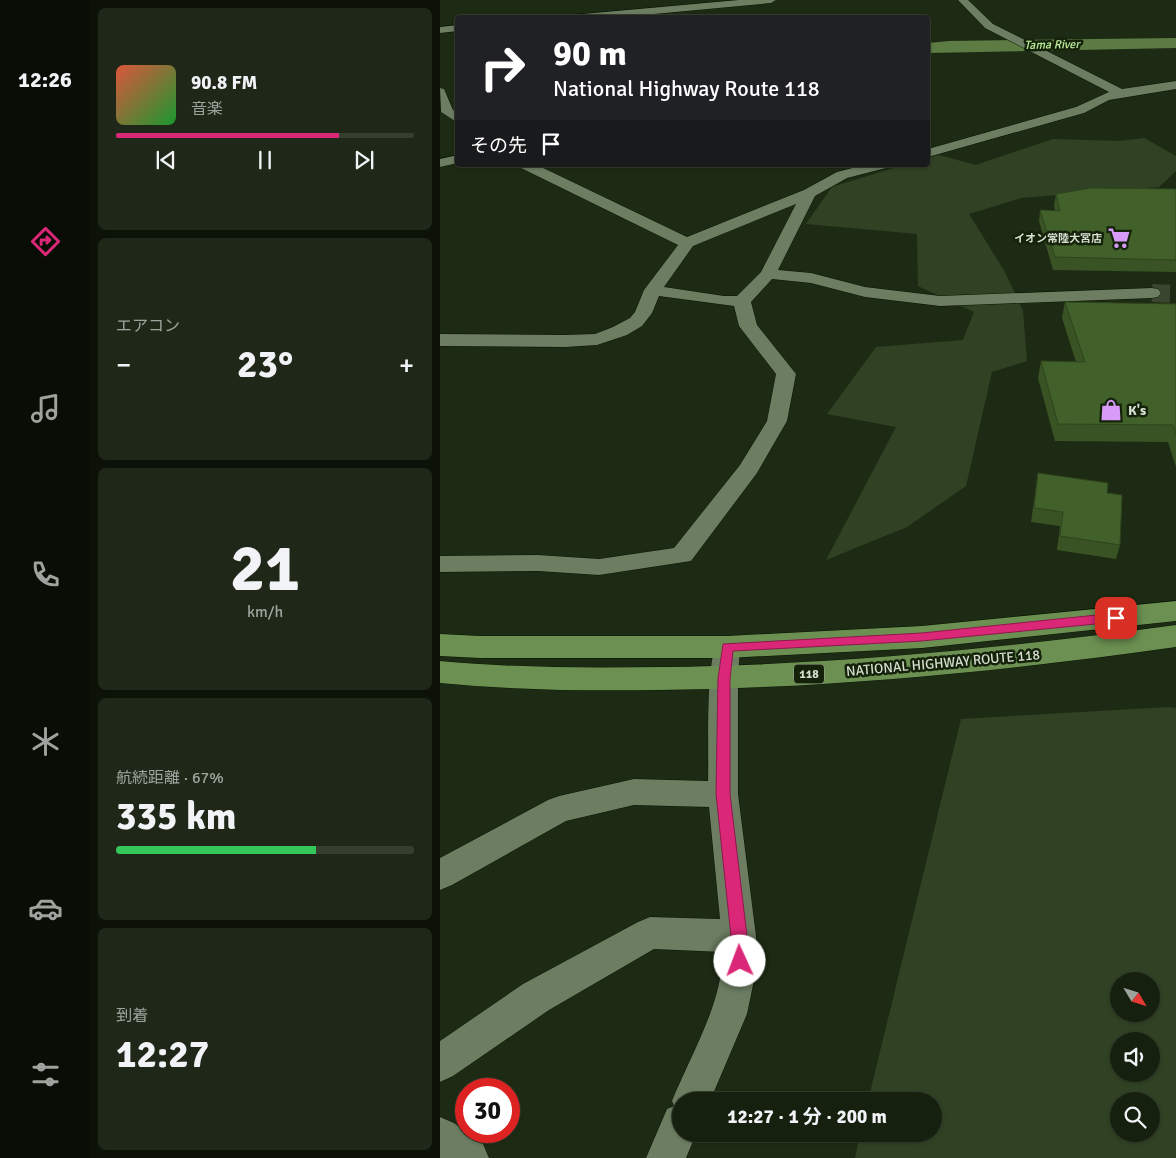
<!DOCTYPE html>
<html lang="ja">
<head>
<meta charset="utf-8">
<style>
  body { margin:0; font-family:Signika,"Noto Sans JP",sans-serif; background:#1f2818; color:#f1f3f6; height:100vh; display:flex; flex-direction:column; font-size:19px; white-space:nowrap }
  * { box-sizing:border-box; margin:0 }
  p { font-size:16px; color:#9ea39e }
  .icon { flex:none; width:28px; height:28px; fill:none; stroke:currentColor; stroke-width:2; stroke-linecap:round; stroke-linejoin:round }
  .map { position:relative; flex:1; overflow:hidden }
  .details { display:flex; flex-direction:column; gap:8px; padding:8px; background:#0c1208; width:350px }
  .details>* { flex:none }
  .banner { position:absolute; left:15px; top:15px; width:475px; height:152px; border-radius:5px; box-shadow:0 1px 4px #0004,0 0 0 1px #353e2f; background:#202124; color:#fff; overflow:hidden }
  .needle { width:32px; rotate:128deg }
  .tools { position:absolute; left:670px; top:972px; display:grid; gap:10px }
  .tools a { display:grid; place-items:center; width:50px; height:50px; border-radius:50%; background:#16200f; box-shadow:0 1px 4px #0004,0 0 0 1px #353e2f; font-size:25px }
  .speed { position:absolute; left:15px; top:1078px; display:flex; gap:10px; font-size:25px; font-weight:700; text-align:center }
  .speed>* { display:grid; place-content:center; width:65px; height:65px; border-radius:50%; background:#16200f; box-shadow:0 1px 4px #0004,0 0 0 1px #353e2f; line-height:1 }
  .speed .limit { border:8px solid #d22; background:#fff; color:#111 }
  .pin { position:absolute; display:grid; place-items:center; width:42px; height:42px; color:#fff; margin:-21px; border-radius:10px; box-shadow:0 2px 8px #0006 }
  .me { position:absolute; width:55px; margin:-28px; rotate:358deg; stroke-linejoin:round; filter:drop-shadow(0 0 4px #0008) }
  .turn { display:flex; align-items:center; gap:18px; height:105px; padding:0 15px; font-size:22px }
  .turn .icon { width:65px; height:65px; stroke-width:2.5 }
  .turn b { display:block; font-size:35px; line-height:42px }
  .then { display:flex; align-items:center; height:48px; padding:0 15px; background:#0003; gap:10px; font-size:19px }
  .big { font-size:38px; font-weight:700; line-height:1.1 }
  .details .tile { flex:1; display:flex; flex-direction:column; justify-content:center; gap:8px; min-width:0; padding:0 18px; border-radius:8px; background:#1f2818 }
  .details .dial { align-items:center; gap:0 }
  .dial b { font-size:65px; line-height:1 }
  .song { display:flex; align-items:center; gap:15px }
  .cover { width:60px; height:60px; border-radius:8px; background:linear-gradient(135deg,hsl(10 70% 55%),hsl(130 70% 35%)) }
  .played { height:5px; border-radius:2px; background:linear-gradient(90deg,#db2777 75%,#353e2f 75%) }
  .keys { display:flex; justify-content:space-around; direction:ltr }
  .heat { display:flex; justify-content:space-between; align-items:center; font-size:28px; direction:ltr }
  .charge { height:8px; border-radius:4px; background:linear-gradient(90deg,#34c759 67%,#353e2f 0) }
  .trip { position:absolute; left:232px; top:1092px; width:270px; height:50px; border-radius:25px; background:#16200f; box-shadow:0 1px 4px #0004,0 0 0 1px #353e2f; font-weight:700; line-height:50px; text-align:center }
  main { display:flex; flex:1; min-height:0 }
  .tab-bar { display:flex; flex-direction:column; width:90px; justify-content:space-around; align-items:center; background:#090d06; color:#9ea39e }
  .tab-bar .icon { width:35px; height:35px }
  .tab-bar .selected { color:#db2777 }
  .tab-bar b { font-size:22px; color:#f1f3f6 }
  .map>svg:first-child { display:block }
</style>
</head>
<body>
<main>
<nav class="tab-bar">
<b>12:26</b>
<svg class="icon selected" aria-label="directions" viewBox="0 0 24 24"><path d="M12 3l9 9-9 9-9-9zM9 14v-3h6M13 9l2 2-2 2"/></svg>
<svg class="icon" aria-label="music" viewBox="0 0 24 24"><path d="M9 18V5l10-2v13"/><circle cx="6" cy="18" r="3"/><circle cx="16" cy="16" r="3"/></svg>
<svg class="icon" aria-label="phone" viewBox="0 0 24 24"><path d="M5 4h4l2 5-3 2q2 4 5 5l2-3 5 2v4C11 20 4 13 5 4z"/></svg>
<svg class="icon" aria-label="climate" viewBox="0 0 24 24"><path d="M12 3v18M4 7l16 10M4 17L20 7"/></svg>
<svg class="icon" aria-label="car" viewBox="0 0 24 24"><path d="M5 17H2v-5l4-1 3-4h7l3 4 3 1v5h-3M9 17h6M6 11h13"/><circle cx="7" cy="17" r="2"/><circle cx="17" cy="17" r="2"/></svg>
<svg class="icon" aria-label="filters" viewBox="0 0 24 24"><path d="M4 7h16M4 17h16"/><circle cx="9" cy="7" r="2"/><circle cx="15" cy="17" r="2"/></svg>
</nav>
<section class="details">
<div class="tile">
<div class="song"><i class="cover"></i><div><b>90.8 FM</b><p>音楽</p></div></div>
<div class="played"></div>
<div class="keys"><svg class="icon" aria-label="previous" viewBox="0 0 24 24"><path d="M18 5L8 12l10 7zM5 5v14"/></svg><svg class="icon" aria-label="pause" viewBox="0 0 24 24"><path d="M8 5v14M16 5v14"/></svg><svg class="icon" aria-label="next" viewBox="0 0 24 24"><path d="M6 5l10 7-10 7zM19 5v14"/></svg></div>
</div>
<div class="tile"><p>エアコン</p>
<div class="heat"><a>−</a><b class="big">23°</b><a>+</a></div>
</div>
<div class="tile dial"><b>21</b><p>km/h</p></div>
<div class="tile"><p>航続距離 · 67%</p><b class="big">335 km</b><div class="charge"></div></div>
<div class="tile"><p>到着</p><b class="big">12:27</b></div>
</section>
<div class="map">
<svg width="736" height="1158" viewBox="0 0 736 1158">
  <rect width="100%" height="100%" fill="#1e2b14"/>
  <!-- green -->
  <path fill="#304223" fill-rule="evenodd" d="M704,138l32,18v15l-17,16 -138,11 -52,16 36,58 18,39 4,50 -35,11 -26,114 -59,41 -81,33 70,-133 -69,-13 49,-67 87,-7 11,-28 -56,-26 -1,-52 -111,-10 26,-37 71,-22h25v-7l11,-3 37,10 77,-26 67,2z
    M729,707l7,1v450h-321l5,-24h74v-33h-66l93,-382zM679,981h32v33h-32zM679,1041h32v33h-32zM679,1101h32v33h-32z"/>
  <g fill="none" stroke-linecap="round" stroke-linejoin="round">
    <!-- river -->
    <path fill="#5c7c44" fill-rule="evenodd" d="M736,38v10l-248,5v-10l21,-2z"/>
    <!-- minor-tunnel -->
    <path stroke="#3a4630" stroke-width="18" stroke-dasharray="18 9" stroke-linecap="butt" d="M712,293l24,1"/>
    <!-- minor casing -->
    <g stroke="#071401" stroke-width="1">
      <path id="minor" d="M299,0h37l-5,3 -160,15h-44l5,-3z
        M518,0h10l25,24 129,65 54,-8v8l-67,11 -25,13 -156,44v-8l148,-42 33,-15 -124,-64z
        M18,25v6l-18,2v-6z
        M0,88l4,1 9,21 5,3v10l-17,-11z
        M18,155v8l-18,4v-8z
        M79,165h18l150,72 117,-47 33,-18 27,-7h24l-2,3 -39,10 -32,18 -37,74 33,3 54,14 75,9 212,-8 6,1 3,4 -3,4 -6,1 -212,8 -75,-9 -54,-14 -39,-4 -21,23 6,23 39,49 -9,47 -30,52 -66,88 -92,14 -61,-4 -98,1v-16l98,-1 61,4 75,-11 66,-83 27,-44 9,-47 -37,-48 -5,-20 -75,-10 -7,17 -10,13 -15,9 -30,10 -32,2 -125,-1v-12l125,1 30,-1 18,-7 17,-9 5,-6 9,-22 34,-45 -157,-77zM356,204l-35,68 -24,24h-13l-60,-9 29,-41z
        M287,637l9,3 4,7 -2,32v115l18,142 2,25 -11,53 -37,87h-29v33h15l-10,24h-40l21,-49 7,-3 -2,-5c18,-45 52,-100 50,-149l-68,-3 -105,61 -96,66 -13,6v-41l83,-57 115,-62 12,-5 70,2 -11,-112 -75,-2 -68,16 -114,64 -12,5v-32l108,-58 11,-4 75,-17 74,2c1,-30 -3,-119 10,-141z
        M0,1117l14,6 29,21 6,14h-49z"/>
    </g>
    <!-- trunk casing -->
    <g stroke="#071401" stroke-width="1">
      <path id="trunk" d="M736,601v20l-254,27 -195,10h-247l-40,-2v-22l40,2h247l195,-10z
        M736,625v22c-171,24 -343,41 -517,43 -73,1 -146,0 -219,-7v-22c74,7 149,7 223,6 172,-2 343,-19 513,-42z"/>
    </g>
    <!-- minor -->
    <use href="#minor" fill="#6c7d62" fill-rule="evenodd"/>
    <!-- trunk -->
    <use href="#trunk" fill="#6c9052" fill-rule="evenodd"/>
  </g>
  <!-- wall -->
  <path fill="#395324" d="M736,189v83l-123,-2 -14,-49 1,-11h15l-1,-4 2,-12z
    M625,302l111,2v163l-8,-25 -113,-1 -17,-63 3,-17 35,1 -14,-44z
    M598,473l69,20 13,52 -4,14 -59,-9 3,-24 -29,-4z"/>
  <!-- building -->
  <path fill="#42612a" stroke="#2e441d" d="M651,188l85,1v71l-121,-3 -15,-47 20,1 -4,-17z
    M625,302l111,2v130l-3,-9 -115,-1 -17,-63 44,1z
    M598,473l70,10 -1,10 15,2 -2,50 -60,-9 3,-24 -29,-4z"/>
  <!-- route -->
  <path fill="#db2777" stroke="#8e194d" d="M676,613l6,5 -6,4 -194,19 -189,10 -3,28v115l17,142 1,25 -3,5 -5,3 -6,-3 -2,-5 -1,-25 -15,-142 2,-115 5,-35 199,-11z"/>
  <!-- icons -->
  <defs>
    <g id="supermarket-bare" transform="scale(1.725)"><path d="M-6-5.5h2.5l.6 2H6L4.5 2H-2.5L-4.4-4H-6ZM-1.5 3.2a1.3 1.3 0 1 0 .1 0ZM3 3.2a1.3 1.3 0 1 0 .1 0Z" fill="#d89bf8" stroke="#14220a" stroke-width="2.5" paint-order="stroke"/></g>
    <g id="shop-bare" transform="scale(1.725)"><path d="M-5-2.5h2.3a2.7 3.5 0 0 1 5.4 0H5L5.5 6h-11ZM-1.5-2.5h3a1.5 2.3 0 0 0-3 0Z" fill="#d89bf8" stroke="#14220a" stroke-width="2.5" paint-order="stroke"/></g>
  </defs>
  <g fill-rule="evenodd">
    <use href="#supermarket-bare" x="679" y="238"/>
    <use href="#shop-bare" x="671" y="410"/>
  </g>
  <g text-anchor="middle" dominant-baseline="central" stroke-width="5" stroke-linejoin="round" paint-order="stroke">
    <!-- far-poi labels -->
    <g font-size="11" font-weight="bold" fill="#d6dfd0" stroke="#14220a" text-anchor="end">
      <text x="662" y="238">イオン常陸大宮店</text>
    </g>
    <!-- far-water labels -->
    <g font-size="12" font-style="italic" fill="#beef9c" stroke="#14220a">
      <text transform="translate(612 45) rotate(-1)">Tama River</text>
    </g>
    <!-- shield labels -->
    <rect fill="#14220a" stroke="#9ca695" stroke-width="1" x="354" y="664.5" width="30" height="19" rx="4"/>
    <g font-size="12" font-weight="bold" fill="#d6dfd0">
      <text x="369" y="674">118</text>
    </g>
    <!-- poi labels -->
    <g font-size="14" font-weight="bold" fill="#d6dfd0" stroke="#14220a" text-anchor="start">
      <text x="688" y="410">K's</text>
    </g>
    <!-- street labels -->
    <g font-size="14" fill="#d6dfd0" stroke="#14220a">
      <text transform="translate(503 663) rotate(-5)">NATIONAL HIGHWAY ROUTE 118</text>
    </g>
  </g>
</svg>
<div class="tools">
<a><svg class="needle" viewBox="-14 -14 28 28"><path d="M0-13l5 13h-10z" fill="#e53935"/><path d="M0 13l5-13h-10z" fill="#9ea39e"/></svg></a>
<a><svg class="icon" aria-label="sound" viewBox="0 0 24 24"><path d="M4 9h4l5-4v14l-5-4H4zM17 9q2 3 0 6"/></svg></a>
<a><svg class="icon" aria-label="search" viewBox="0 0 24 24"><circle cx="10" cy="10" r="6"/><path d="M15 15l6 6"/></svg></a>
</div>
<div class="speed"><div class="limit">30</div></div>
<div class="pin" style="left:676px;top:618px;background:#d93025"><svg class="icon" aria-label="arrive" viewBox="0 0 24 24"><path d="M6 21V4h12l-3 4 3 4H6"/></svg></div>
<svg class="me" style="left:300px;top:961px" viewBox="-20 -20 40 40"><circle r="19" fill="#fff"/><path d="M0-13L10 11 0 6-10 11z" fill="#db2777"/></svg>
<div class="trip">12:27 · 1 分 · 200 m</div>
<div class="banner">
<div class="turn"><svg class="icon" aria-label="right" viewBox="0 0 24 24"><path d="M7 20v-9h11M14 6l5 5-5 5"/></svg><div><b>90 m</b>National Highway Route 118</div></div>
<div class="then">その先<svg class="icon" aria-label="arrive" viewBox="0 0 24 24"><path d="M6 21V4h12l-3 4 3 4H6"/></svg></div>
</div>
</div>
</main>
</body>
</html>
